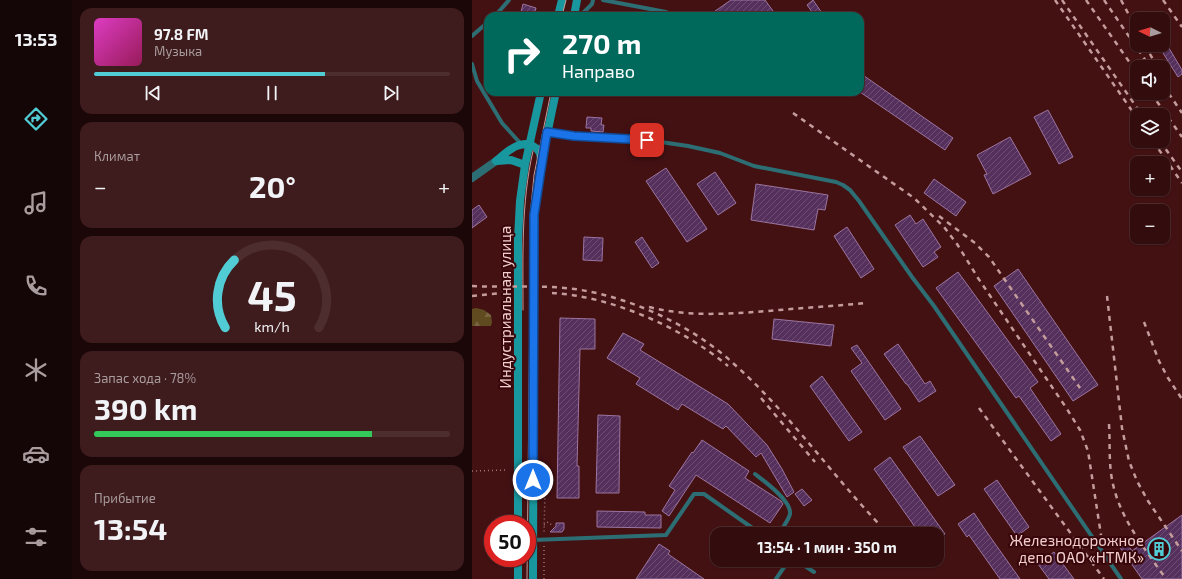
<!DOCTYPE html>
<html lang="ru">
<head>
<meta charset="utf-8">
<style>
  body { margin:0; font-family:"Exo 2",sans-serif; background:#3e1b1c; color:#f1f3f6; height:100vh; display:flex; flex-direction:column; font-size:15px; white-space:nowrap }
  * { box-sizing:border-box; margin:0 }
  p { font-size:13px; color:#a99c9e }
  .icon { flex:none; width:22px; height:22px; fill:none; stroke:currentColor; stroke-width:2; stroke-linecap:round; stroke-linejoin:round }
  .map { position:relative; flex:1; overflow:hidden }
  .sheet { display:flex; flex-direction:column; gap:8px; padding:8px; background:#1c0708; width:400px }
  .sheet>* { flex:none }
  .guide { position:absolute; left:12px; top:12px; width:380px; height:84px; border-radius:12px; box-shadow:0 1px 3px #0004,0 0 0 1px #4e2d2e; background:#00695c; color:#fff; overflow:hidden }
  .needle { width:26px; rotate:275deg }
  .controls { position:absolute; left:658px; top:12px; display:grid; gap:8px }
  .controls a { display:grid; place-items:center; width:40px; height:40px; border-radius:8px; background:#330d0e; box-shadow:0 1px 3px #0004,0 0 0 1px #4e2d2e; font-size:20px }
  .speed { position:absolute; left:12px; top:515px; display:flex; gap:8px; font-size:20px; font-weight:700; text-align:center }
  .speed>* { display:grid; place-content:center; width:52px; height:52px; border-radius:50%; background:#330d0e; box-shadow:0 1px 3px #0004,0 0 0 1px #4e2d2e; line-height:1 }
  .speed .limit { border:6px solid #d22; background:#fff; color:#111 }
  .pin { position:absolute; display:grid; place-items:center; width:34px; height:34px; color:#fff; margin:-17px; border-radius:8px; box-shadow:0 2px 6px #0006 }
  .me { position:absolute; width:44px; margin:-22px; rotate:0deg; stroke-linejoin:round; filter:drop-shadow(0 0 3px #0008) }
  .turn { display:flex; align-items:center; gap:14px; height:84px; padding:0 12px; font-size:18px }
  .turn .icon { width:52px; height:52px; stroke-width:2.5 }
  .turn b { display:block; font-size:28px; line-height:34px }
  .big { font-size:30px; font-weight:700; line-height:1.1 }
  .sheet .card { flex:1; display:flex; flex-direction:column; justify-content:center; gap:6px; min-width:0; padding:0 14px; border-radius:12px; background:#3e1b1c }
  .sheet .dial { align-items:center; gap:0 }
  .dial svg { height:104px; overflow:visible; fill:none; stroke:#4e2d2e; stroke-width:7; stroke-linecap:round; text-anchor:middle }
  .dial text { fill:#f1f3f6; stroke:none }
  .song { display:flex; align-items:center; gap:12px }
  .cover { width:48px; height:48px; border-radius:6px; background:linear-gradient(135deg,hsl(310 70% 55%),hsl(330 70% 35%)) }
  .played { height:4px; border-radius:2px; background:linear-gradient(90deg,#51ccd5 65%,#4e2d2e 65%) }
  .keys { display:flex; justify-content:space-around; direction:ltr }
  .heat { display:flex; justify-content:space-between; align-items:center; font-size:22px; direction:ltr }
  .charge { height:6px; border-radius:3px; background:linear-gradient(90deg,#34c759 78%,#4e2d2e 0) }
  .trip { position:absolute; left:238px; top:527px; width:234px; height:40px; border-radius:12px; background:#330d0e; box-shadow:0 1px 3px #0004,0 0 0 1px #4e2d2e; font-weight:700; line-height:40px; text-align:center }
  main { display:flex; flex:1; min-height:0 }
  .tab-bar { display:flex; flex-direction:column; width:72px; justify-content:space-around; align-items:center; background:#140506; color:#a99c9e }
  .tab-bar .icon { width:28px; height:28px }
  .tab-bar .selected { color:#51ccd5 }
  .tab-bar b { font-size:18px; color:#f1f3f6 }
  .map>svg:first-child { display:block }
</style>
</head>
<body>
<main>
<nav class="tab-bar">
<b>13:53</b>
<svg class="icon selected" aria-label="directions" viewBox="0 0 24 24"><path d="M12 3l9 9-9 9-9-9zM9 14v-3h6M13 9l2 2-2 2"/></svg>
<svg class="icon" aria-label="music" viewBox="0 0 24 24"><path d="M9 18V5l10-2v13"/><circle cx="6" cy="18" r="3"/><circle cx="16" cy="16" r="3"/></svg>
<svg class="icon" aria-label="phone" viewBox="0 0 24 24"><path d="M5 4h4l2 5-3 2q2 4 5 5l2-3 5 2v4C11 20 4 13 5 4z"/></svg>
<svg class="icon" aria-label="climate" viewBox="0 0 24 24"><path d="M12 3v18M4 7l16 10M4 17L20 7"/></svg>
<svg class="icon" aria-label="car" viewBox="0 0 24 24"><path d="M5 17H2v-5l4-1 3-4h7l3 4 3 1v5h-3M9 17h6M6 11h13"/><circle cx="7" cy="17" r="2"/><circle cx="17" cy="17" r="2"/></svg>
<svg class="icon" aria-label="filters" viewBox="0 0 24 24"><path d="M4 7h16M4 17h16"/><circle cx="9" cy="7" r="2"/><circle cx="15" cy="17" r="2"/></svg>
</nav>
<section class="sheet">
<div class="card">
<div class="song"><i class="cover"></i><div><b>97.8 FM</b><p>Музыка</p></div></div>
<div class="played"></div>
<div class="keys"><svg class="icon" aria-label="previous" viewBox="0 0 24 24"><path d="M18 5L8 12l10 7zM5 5v14"/></svg><svg class="icon" aria-label="pause" viewBox="0 0 24 24"><path d="M8 5v14M16 5v14"/></svg><svg class="icon" aria-label="next" viewBox="0 0 24 24"><path d="M6 5l10 7-10 7zM19 5v14"/></svg></div>
</div>
<div class="card"><p>Климат</p>
<div class="heat"><a>−</a><b class="big">20°</b><a>+</a></div>
</div>
<div class="card dial"><svg viewBox="0 0 100 80">
<path d="M14 69A42 42 0 1 1 86 69"/>
<path d="M14 69A42 42 0 0 1 21 17" stroke="#51ccd5"/>
<text x="50" y="56" font-size="32" font-weight="700">45</text>
<text x="50" y="72" font-size="11">km/h</text>
</svg></div>
<div class="card"><p>Запас хода · 78%</p><b class="big">390 km</b><div class="charge"></div></div>
<div class="card"><p>Прибытие</p><b class="big">13:54</b></div>
</section>
<div class="map">
<svg width="710" height="579" viewBox="0 0 710 579">
  <defs>
    <pattern id="forest-firs" width="22" height="20" patternUnits="userSpaceOnUse"><rect width="22" height="20" fill="#604b21"/><path d="M5 1l3.5 6h-7zM16 11l3.5 6h-7z" fill="#776440"/></pattern>
    <pattern id="building-hatch" width="6" height="6" patternUnits="userSpaceOnUse"><rect width="6" height="6" fill="#56305c"/><path d="M-1 1l2-2M0 6l6-6M5 7l2-2" fill="none" stroke="#6f4d72"/></pattern>
  </defs>
  <rect width="100%" height="100%" fill="#441113"/>
  <!-- forest -->
  <path fill="url(#forest-firs)" d="M4,308l8,2 7,5 1,7 -1,4h-19v-17z"/>
  <!-- building -->
  <path fill="url(#building-hatch)" stroke="#9b75a0" d="M259,0h34l8,11 -7,5h-58z
    M341,0l11,16h-9l-8,-11z
    M51,4l13,4 -2,8h-14z
    M691,38l19,32v4l-4,3 -15,-24z
    M388,73l93,65 -8,12 -85,-58z
    M576,110l25,47 -14,7 -25,-47z
    M115,117l15,1 -1,7h3l-1,7 -12,-1v-3h-5z
    M538,137l21,37 -38,20 -9,-19 3,-1 -10,-19z
    M194,168l41,61 -20,13 -41,-61z
    M243,172l21,31 -18,12 -21,-31z
    M462,179l32,23 -10,14 -32,-23z
    M284,184l72,11 -3,15 -7,-1 -4,21 -63,-10z
    M7,205l8,12 -15,11v-18z
    M438,215l6,9 7,-5 18,28 -7,5 4,5 -15,10 -28,-42z
    M375,227l27,42 -13,9 -27,-42z
    M112,237l19,1 -1,23 -19,-1z
    M170,237l17,26 -7,5 -17,-26z
    M546,269l80,116 -25,16 -79,-115z
    M486,272l80,110 -8,6 31,46 -10,7 -32,-45 -3,2 -80,-110z
    M88,318l35,1v30h-15l-3,117h2v32h-22z
    M302,319l60,6 -3,21 -59,-7z
    M151,333l21,11 -4,6 88,54 39,41 15,24 12,23 -7,5 -26,-44 -5,4 -30,-31 -3,3 -41,-25 -4,6 -42,-26 4,-6 -33,-20z
    M426,344l27,40 5,-3 6,10 -17,11 -12,-18h-1l-22,-30z
    M385,345l44,64 -16,11 -34,-49 11,-8 -11,-15z
    M350,376l40,56 -13,9 -39,-55z
    M126,415l22,1 -1,77h-23z
    M448,436l35,49 -17,11 -35,-49z
    M230,440l47,31 -4,7 36,23 2,3 -13,19 -74,-48 -27,41 -7,-5 13,-21 -6,-4 23,-34 1,1z
    M418,457l55,77 -8,6v-6h-17l-46,-65z
    M525,480l32,47 -12,9 -33,-47z
    M330,489l10,11 -8,6 -9,-12z
    M125,511l48,1v3h16v13l-64,-1z
    M502,513l12,18 34,48h-20l-31,-44 -2,2 -9,-13z
    M710,515v64h-40l-23,-33 7,-4 6,9z
    M84,523h8v6l-2,3h-12l6,-6z
    M187,544l11,7 -2,3 36,25h-68z
    M582,552l20,27h-25l-11,-15z"/>
  <g fill="none" stroke-linecap="round" stroke-linejoin="round">
    <!-- path -->
    <path stroke="#9f7474" stroke-width="1.5" stroke-dasharray="1 3" stroke-linecap="butt" d="M0,471l35,-1
      M70,483l3,11 -1,39
      M72,525l4,-3 5,4
      M72,579v-34"/>
    <!-- service -->
    <path stroke="#2c6e73" stroke-width="4" d="M131,0l63,12
      M23,16l14,-16
      M108,16l12,-12 1,-4
      M0,36l16,-14
      M0,64l5,17 25,42 19,21
      M75,132l27,4 73,4 41,6 32,7 34,13 82,16 7,3 7,5 9,11 53,76 22,29 187,273
      M283,474c9,7 37,27 35,40 -1,5 -8,15 -11,20
      M61,540l133,-5 28,-41h10l57,40
      M324,560l18,12
      M304,579l13,-19"/>
    <!-- tertiary -->
    <path stroke="#2c6e73" stroke-width="8" d="M0,178l24,-17"/>
    <!-- secondary -->
    <path stroke="#19979f" stroke-width="8" d="M86,16l4,-16
      M102,16l3,-16
      M24,161c10,-8 23,-22 37,-15 6,3 8,8 8,14
      M25,161l14,-1 14,5
      M46,524v-285l2,-38 5,-36 16,-73
      M46,558v21
      M61,579l1,-364c5,-41 13,-82 22,-123"/>
    <!-- tram -->
    <path stroke="#c49c9b" stroke-width="1" d="M90,16l4,-16
      M51,310c0,-53 -2,-107 10,-159
      M55,579l4,-372 3,-32 17,-83"/>
    <!-- rail -->
    <path stroke="#c49c9b" stroke-width="2.5" stroke-dasharray="5 5" stroke-linecap="butt" d="M583,0l82,118
      M590,0l80,115
      M614,0l51,73
      M632,0l46,67
      M649,0l16,30
      M691,0l19,27
      M673,45l10,18
      M691,85l19,28
      M679,93l31,44
      M321,113l121,85 30,29 13,17 21,34 89,131 13,21 8,21 13,84
      M681,141l29,42
      M688,141l22,31
      M467,216l36,27 14,14 91,131
      M0,286c36,2 73,-2 109,4 54,9 113,37 153,74 54,48 95,107 144,159
      M80,293c59,3 131,35 176,73
      M0,296l38,-4
      M635,296l15,132 7,33 8,20 11,20 34,50
      M177,307c40,10 79,7 119,4 33,-3 66,-5 99,-8
      M672,322l15,39 9,17 14,21
      M289,398l54,64
      M507,408l125,171
      M637,424c1,16 0,33 2,49 5,41 32,73 55,106"/>
  </g>
  <g fill="none" stroke-linecap="round" stroke-linejoin="round">
    <!-- route casing -->
    <g stroke="#114b97" stroke-width="10">
      <path id="route" d="M61,480l1,-265 6,-40 7,-43 27,4 73,4"/>
    </g>
    <!-- route -->
    <use href="#route" stroke="#1a73e8" stroke-width="7"/>
  </g>
  <!-- icons -->
  <defs>
    <g id="building-ring" transform="scale(1.15)"><circle r="9.5" fill="#38060a" stroke="#51ccd5" stroke-width="1.5"/><path d="M-4-6H4V6H1V3H-1V6H-4ZM-2.5-4.3h1.7v1.8h-1.7ZM.8-4.3h1.7v1.8H.8ZM-2.5-1h1.7V.8h-1.7ZM.8-1h1.7V.8H.8Z" fill="#51ccd5"/></g>
  </defs>
  <g fill-rule="evenodd">
    <use href="#building-ring" x="687" y="549"/>
  </g>
  <g text-anchor="middle" dominant-baseline="central" stroke-width="4" stroke-linejoin="round" paint-order="stroke">
    <!-- street labels -->
    <g font-size="15" fill="#f2cfcd" stroke="#38060a">
      <text transform="translate(33 307) rotate(-90)">Индустриальная улица</text>
    </g>
    <!-- poi labels -->
    <g font-size="15" fill="#f2cfcd" stroke="#38060a" text-anchor="end">
      <text x="672" y="540">Железнодорожное<tspan x="672" dy="17">депо ОАО «НТМК»</tspan></text>
    </g>
  </g>
</svg>
<div class="controls">
<a><svg class="needle" viewBox="-14 -14 28 28"><path d="M0-13l5 13h-10z" fill="#e53935"/><path d="M0 13l5-13h-10z" fill="#a99c9e"/></svg></a>
<a><svg class="icon" aria-label="sound" viewBox="0 0 24 24"><path d="M4 9h4l5-4v14l-5-4H4zM17 9q2 3 0 6"/></svg></a>
<a><svg class="icon" aria-label="layers" viewBox="0 0 24 24"><path d="M12 4l9 5-9 5-9-5zM3 14l9 5 9-5"/></svg></a>
<a>+</a>
<a>−</a>
</div>
<div class="speed"><div class="limit">50</div></div>
<div class="pin" style="left:175px;top:140px;background:#d93025"><svg class="icon" aria-label="arrive" viewBox="0 0 24 24"><path d="M6 21V4h12l-3 4 3 4H6"/></svg></div>
<svg class="me" style="left:61px;top:480px" viewBox="-20 -20 40 40"><circle r="17" fill="#1a73e8" stroke="#fff" stroke-width="3"/><path d="M0-11L8 9 0 5-8 9z" fill="#fff"/></svg>
<div class="trip">13:54 · 1 мин · 350 m</div>
<div class="guide">
<div class="turn"><svg class="icon" aria-label="right" viewBox="0 0 24 24"><path d="M7 20v-9h11M14 6l5 5-5 5"/></svg><div><b>270 m</b>Направо</div></div>
</div>
</div>
</main>
</body>
</html>
